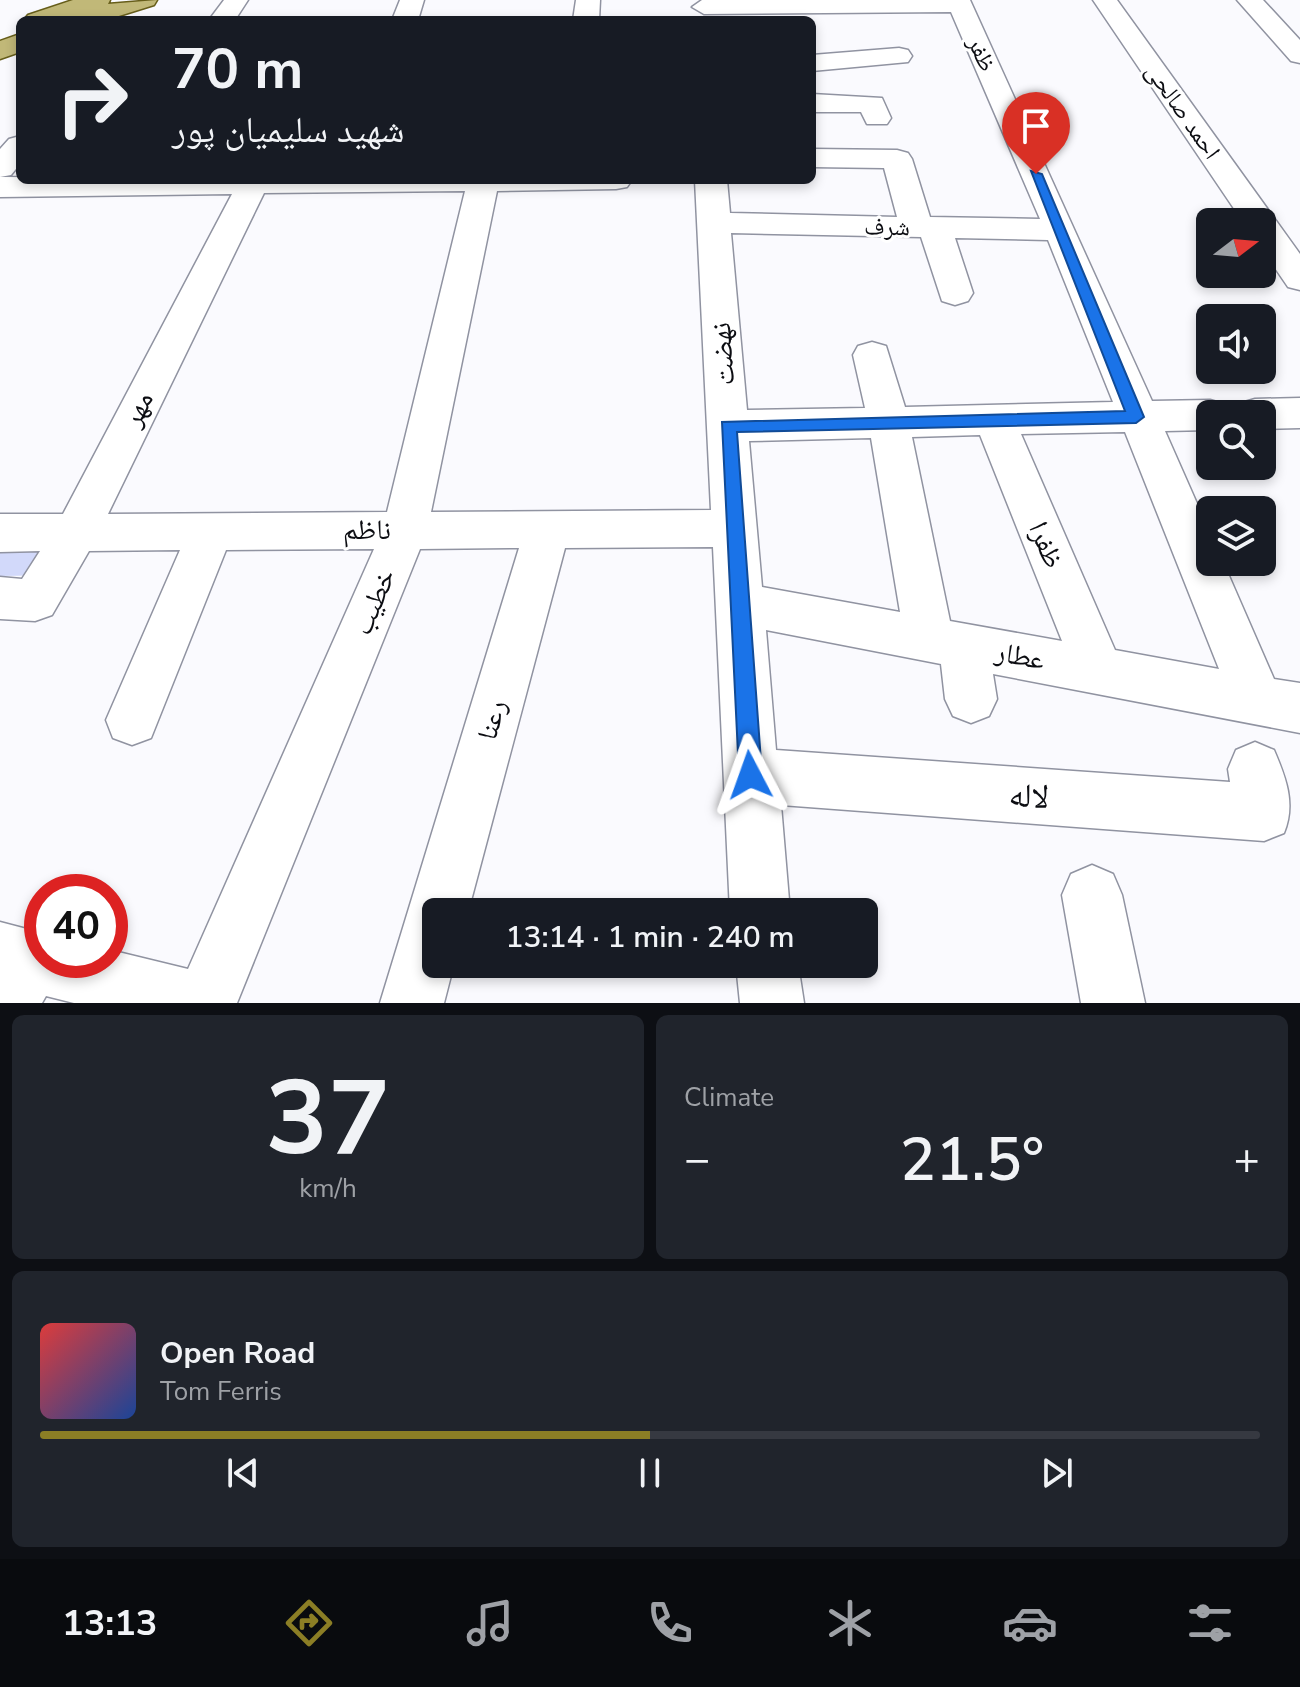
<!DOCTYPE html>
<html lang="en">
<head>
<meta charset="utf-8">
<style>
  body { margin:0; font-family:"Nunito Sans","Noto Naskh Arabic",sans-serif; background:#20242c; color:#f1f3f6; height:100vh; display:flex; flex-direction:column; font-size:30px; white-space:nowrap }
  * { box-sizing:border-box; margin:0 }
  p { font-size:26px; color:#9ea1a6 }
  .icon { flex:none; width:44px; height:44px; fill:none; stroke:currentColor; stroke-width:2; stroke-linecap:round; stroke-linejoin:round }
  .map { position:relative; height:1003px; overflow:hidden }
  .drawer { display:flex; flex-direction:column; gap:12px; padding:12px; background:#0d0f14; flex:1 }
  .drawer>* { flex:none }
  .banner { position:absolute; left:16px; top:16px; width:800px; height:168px; border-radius:12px; box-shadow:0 4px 12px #0003; background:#171b24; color:#f1f3f6; overflow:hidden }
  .needle { width:52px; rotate:74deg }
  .fabs { position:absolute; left:1196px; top:208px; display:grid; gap:16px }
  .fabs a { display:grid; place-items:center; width:80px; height:80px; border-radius:12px; background:#171b24; box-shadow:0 4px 12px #0003; font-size:40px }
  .speed { position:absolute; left:24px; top:874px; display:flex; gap:16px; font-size:40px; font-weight:700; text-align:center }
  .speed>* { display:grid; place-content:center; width:104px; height:104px; border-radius:50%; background:#171b24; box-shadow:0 4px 12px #0003; line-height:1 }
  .speed .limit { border:12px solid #d22; background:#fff; color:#111 }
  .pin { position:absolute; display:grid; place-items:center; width:68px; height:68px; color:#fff; margin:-82px -34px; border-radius:50% 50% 50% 0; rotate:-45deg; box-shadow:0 0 8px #0007 }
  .pin .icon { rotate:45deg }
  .me { position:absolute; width:88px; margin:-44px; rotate:356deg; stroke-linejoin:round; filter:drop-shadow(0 0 6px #0008) }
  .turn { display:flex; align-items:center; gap:28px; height:168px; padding:0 24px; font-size:36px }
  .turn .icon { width:104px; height:104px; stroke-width:2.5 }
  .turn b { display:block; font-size:56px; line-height:68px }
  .big { font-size:60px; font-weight:600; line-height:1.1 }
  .drawer .widget { flex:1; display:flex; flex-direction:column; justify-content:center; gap:12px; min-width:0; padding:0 28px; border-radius:12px; background:#20242c }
  .drawer .dial { align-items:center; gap:0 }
  .dial b { font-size:104px; line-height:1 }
  .song { display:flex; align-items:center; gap:24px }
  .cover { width:96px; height:96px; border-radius:12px; background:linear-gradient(135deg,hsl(0 70% 55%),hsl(220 70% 35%)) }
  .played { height:8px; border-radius:4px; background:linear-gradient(90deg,#8b7e25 50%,#363941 50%) }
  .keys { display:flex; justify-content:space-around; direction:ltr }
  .heat { display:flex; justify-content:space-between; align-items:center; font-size:44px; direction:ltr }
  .drawer .tiles { flex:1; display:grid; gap:12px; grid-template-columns:1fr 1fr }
  .widget:last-child { grid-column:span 2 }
  .trip { position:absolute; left:422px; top:898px; width:456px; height:80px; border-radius:12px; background:#171b24; box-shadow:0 4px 12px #0003; font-weight:600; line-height:80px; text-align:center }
  .dock { display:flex; height:128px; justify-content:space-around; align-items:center; background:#090b0e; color:#9ea1a6 }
  .dock .icon { width:56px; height:56px }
  .dock .active { color:#8b7e25 }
  .dock b { font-size:36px; color:#f1f3f6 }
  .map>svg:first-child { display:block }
</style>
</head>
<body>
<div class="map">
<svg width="1300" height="1003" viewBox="0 0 1300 1003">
  <rect width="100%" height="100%" fill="#fafafe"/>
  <!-- green -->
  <path fill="#d2d9fa" d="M85,542l-16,33 -69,1v-33z"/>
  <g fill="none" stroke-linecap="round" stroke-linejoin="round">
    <!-- minor casing -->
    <g stroke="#9093a1" stroke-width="3">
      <path id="minor" d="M224,0h24l-13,20h-26z
        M400,0h24l-6,20h-26z
        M576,0h24l-1,20h-26z
        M702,0h268l182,401 58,-1 14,4 6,10h-20v16l-45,1 45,102v29h13l51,117 26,4v50l-307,-59 4,25 -8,17 -18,7 -18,-7 -8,-17 -4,-35 -175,-34 10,120 454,32 -2,-13 8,-19 19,-8 19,8c12,28 22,54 10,83l-20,8 -483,-36 9,107h-60l-17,-365 -148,1 -97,364h-32v52h18l-10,39h-64l139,-455 -99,1 -183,454h-163l-28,-7 -4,7h-42v-81l42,11v27h68v-10l78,19 186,-420 -148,1 -75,188 -19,7 -19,-7 -7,-18 74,-170 -91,1 -37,64 -17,6 -35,-2v-42l22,2 18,-28 -40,1v-38h63l169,-320 -232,3v-20l632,3 -5,7 -11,2 -119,2 -66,321 280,-2 -16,-330h32l3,33 167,4 -13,-49 -72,-1v-18l85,1 11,3 4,6 18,58 110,2 -89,-207 -247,2 -12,-7zM465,191l-78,321 -279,2 156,-321zM731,233l190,4 21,64 13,4 13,-4 5,-8 -18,-55 93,2 65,162 -208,5 -19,-61 -14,-4 -14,4 -5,9 12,53 -118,2zM1125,432l94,237 -104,-19 -94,-216zM980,435l82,206 -112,-20 -38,-184zM871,438l29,174 -138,-25 -13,-146z
        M1093,0h24l183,254v36l-12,-3 -26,-38v-27h-19z
        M1237,0h26l37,40v23l-9,-2z
        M899,48l9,2 4,6 -4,6 -96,9v-16z
        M812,94l70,4 9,20 -4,6h-20l-6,-12h-49z
        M20,136v28l-9,11 -11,2v-28l9,-10z
        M1300,398v30l-38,1v-15h-27l6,-11 14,-4z
        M1092,865l21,9 9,21 23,108h-64l-19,-108 9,-21z
        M736,964h62l6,39h-64z"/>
    </g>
    <!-- major casing -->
    <g stroke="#675e1a" stroke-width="3">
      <path id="major" d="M73,0h37l-2,4 49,-4 -3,5 -48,15h-82l4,-5z
        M20,34v18l-20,7v-18z"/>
    </g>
    <!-- minor -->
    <use href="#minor" fill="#fff" fill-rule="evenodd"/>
    <!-- major -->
    <use href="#major" fill="#c1b878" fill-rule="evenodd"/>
  </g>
  <!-- route -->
  <path fill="#1a73e8" stroke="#114b97" stroke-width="2" d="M1031,171l11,3 102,243 -8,6 -399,9 25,343 -4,8 -8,3 -8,-3 -3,-8 -17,-353 403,-11z"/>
  <g text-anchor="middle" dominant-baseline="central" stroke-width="6" stroke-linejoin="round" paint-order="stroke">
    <!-- far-street labels -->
    <g font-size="24" fill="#0c0d12" stroke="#fff">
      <text transform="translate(982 54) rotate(66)">ظفر</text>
      <text transform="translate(1183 111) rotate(55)">احمد صالحی</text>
      <text transform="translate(887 227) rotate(1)">شرف</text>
    </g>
    <!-- street labels -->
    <g font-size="28" fill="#0c0d12" stroke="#fff">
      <text transform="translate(723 354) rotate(-94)">نهضت</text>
      <text transform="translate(138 409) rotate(-63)">مهر</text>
      <text x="367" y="530">ناظم</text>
      <text transform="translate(1046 545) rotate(67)">ظفرا</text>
      <text transform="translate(374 602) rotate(-67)">خطیب</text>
      <text transform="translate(1020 656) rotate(11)">عطار</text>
      <text transform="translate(492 720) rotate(-74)">رعنا</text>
    </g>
    <!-- near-street labels -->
    <g font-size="34" fill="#0c0d12" stroke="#fff">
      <text transform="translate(1029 796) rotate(4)">لاله</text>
    </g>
  </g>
</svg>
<div class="fabs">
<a><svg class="needle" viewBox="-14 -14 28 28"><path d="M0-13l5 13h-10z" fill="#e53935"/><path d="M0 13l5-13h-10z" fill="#9ea1a6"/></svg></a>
<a><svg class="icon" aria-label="sound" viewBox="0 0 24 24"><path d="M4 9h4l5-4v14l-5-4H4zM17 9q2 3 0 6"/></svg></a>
<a><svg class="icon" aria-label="search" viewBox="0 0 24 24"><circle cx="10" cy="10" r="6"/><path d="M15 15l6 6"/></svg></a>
<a><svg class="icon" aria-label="layers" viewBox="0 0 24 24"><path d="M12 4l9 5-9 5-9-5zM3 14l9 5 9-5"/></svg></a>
</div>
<div class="speed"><div class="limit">40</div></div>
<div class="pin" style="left:1036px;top:174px;background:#d93025"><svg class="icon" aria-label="arrive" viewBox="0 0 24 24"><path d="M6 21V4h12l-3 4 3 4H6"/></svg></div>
<svg class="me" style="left:750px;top:775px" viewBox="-20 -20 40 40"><path d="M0-17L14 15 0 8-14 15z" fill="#1a73e8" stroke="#fff" stroke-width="4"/></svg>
<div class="trip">13:14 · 1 min · 240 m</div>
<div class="banner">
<div class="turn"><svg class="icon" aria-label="right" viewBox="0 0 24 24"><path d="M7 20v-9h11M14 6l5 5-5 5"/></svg><div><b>70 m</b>شهید سلیمیان پور</div></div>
</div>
</div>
<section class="drawer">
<div class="tiles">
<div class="widget dial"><b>37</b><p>km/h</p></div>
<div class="widget"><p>Climate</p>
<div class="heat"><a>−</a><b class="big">21.5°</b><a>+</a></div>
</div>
<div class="widget">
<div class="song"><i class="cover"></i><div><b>Open Road</b><p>Tom Ferris</p></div></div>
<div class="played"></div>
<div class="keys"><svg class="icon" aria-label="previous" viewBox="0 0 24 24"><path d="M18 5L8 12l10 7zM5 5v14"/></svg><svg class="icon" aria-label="pause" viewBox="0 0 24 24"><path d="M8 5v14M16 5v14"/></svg><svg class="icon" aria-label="next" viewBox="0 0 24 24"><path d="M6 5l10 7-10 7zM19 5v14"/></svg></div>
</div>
</div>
</section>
<nav class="dock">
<b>13:13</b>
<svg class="icon active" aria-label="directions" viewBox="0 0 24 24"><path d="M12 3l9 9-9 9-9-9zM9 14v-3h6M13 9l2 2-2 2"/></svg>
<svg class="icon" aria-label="music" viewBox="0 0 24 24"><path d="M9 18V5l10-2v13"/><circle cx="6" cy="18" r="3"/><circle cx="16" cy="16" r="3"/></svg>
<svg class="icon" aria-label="phone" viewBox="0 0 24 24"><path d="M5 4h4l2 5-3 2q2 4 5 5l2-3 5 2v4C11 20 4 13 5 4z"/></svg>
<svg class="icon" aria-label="climate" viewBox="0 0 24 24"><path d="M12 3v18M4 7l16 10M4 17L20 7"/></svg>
<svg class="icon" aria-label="car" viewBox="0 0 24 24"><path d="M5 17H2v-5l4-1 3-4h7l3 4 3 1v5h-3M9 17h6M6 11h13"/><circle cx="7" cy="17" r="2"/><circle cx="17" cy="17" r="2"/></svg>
<svg class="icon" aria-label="filters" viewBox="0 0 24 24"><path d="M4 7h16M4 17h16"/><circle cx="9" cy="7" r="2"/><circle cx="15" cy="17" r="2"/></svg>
</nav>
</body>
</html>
